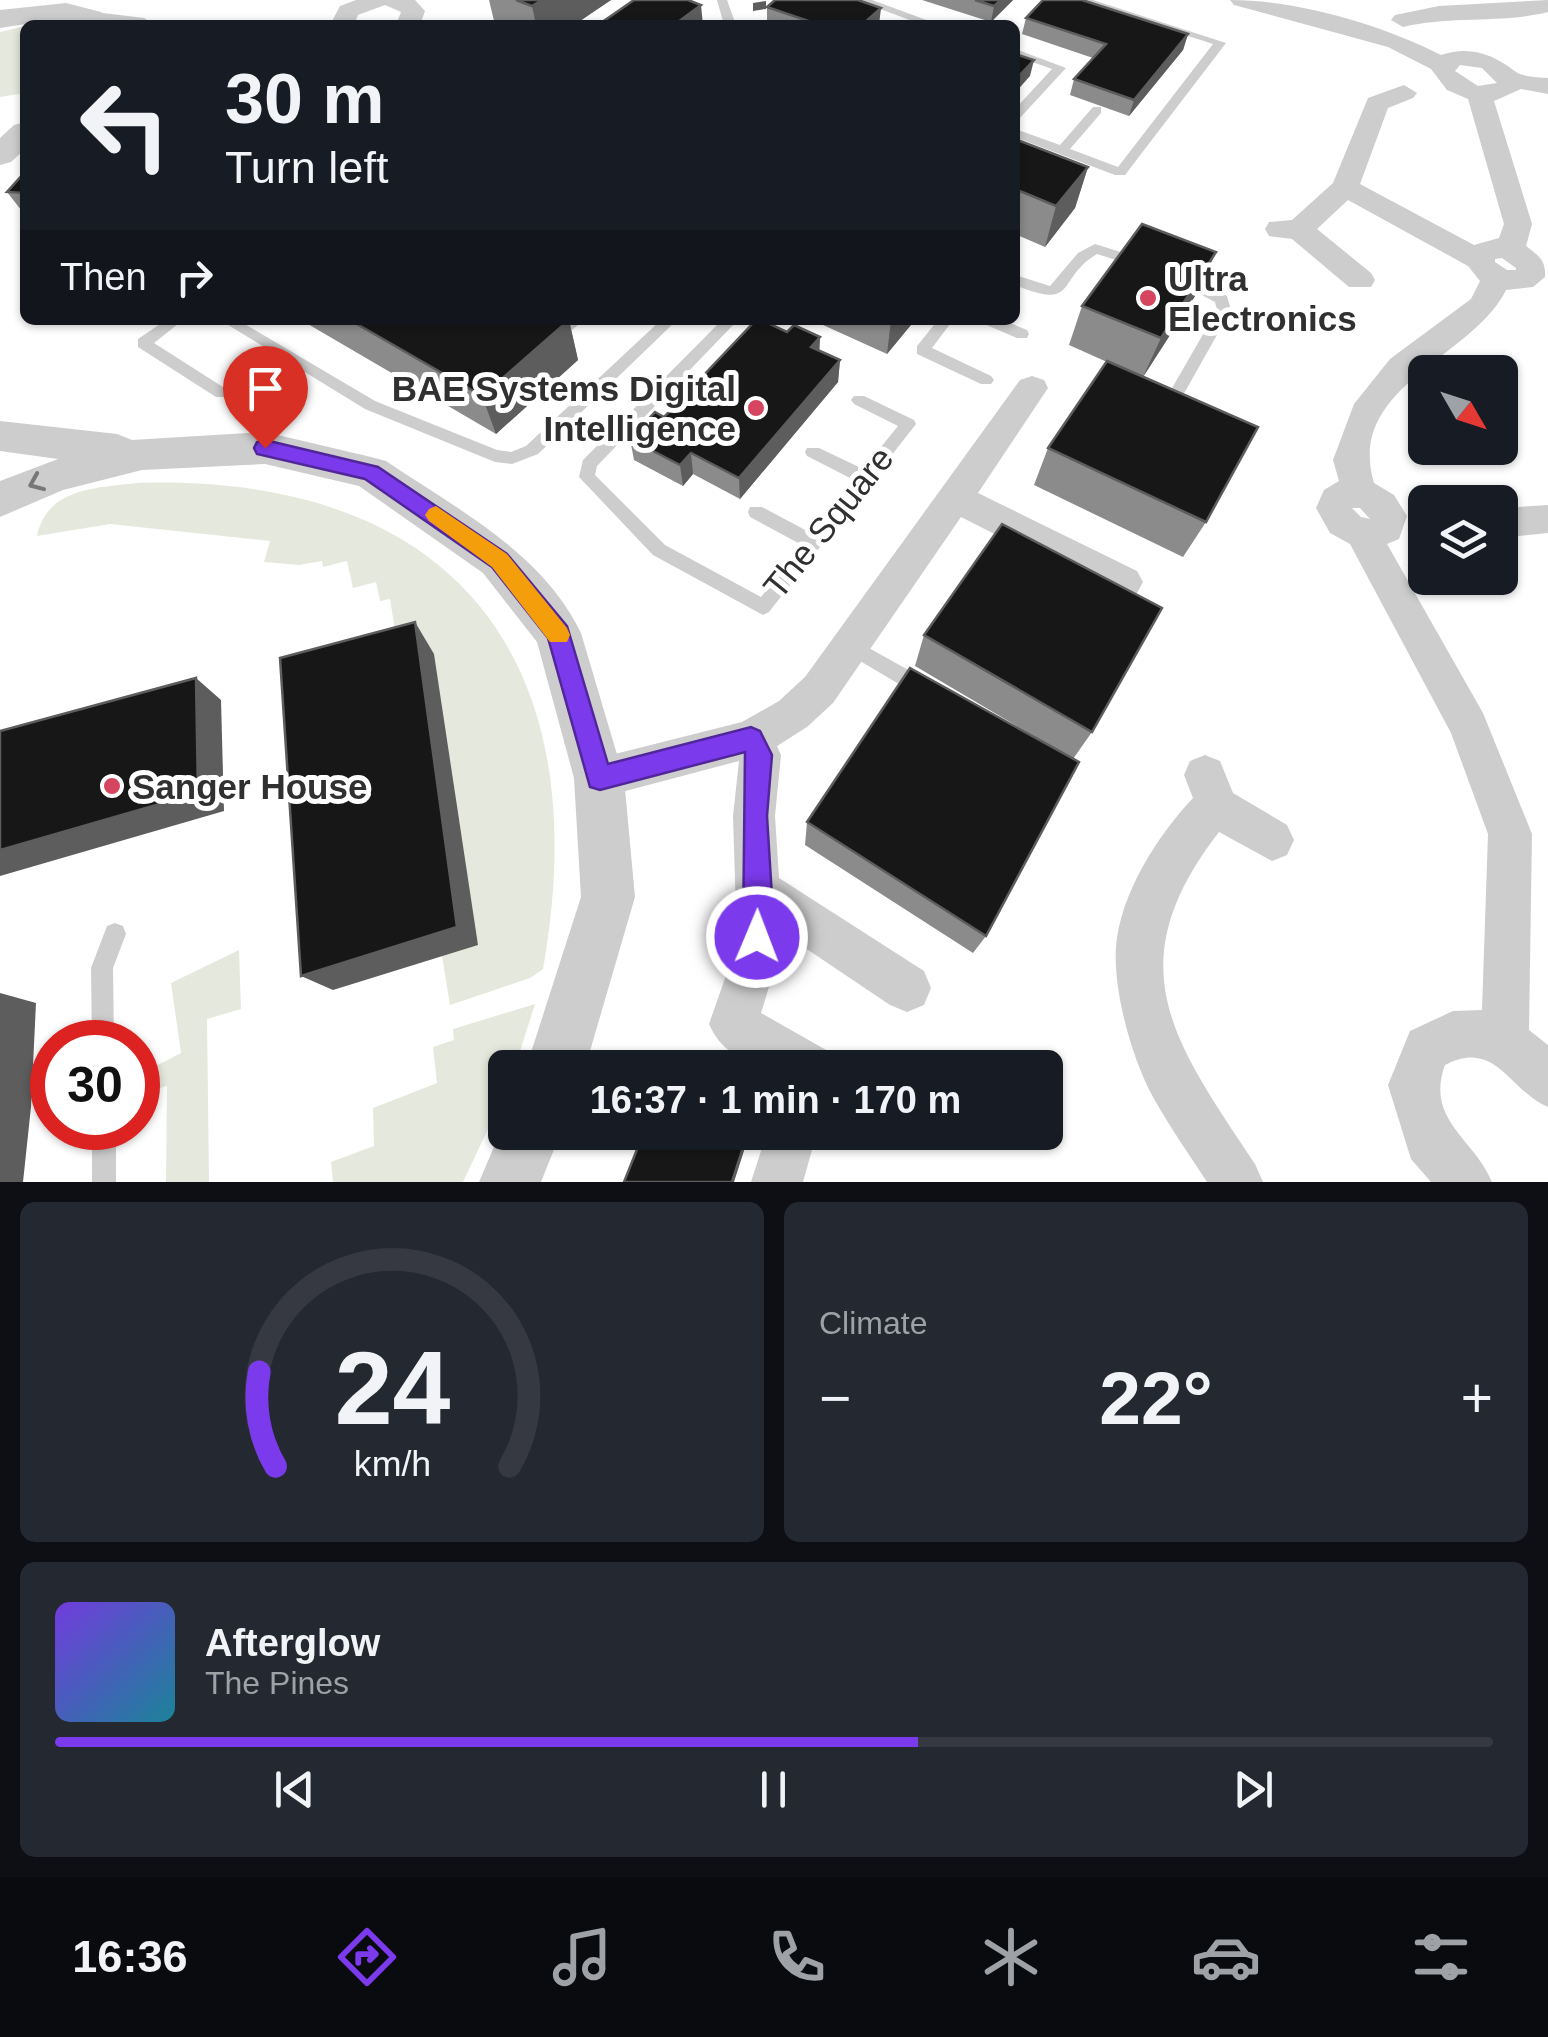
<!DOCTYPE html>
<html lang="en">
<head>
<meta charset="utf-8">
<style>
  body { margin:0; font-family:Arial,sans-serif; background:#242831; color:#f1f3f6; height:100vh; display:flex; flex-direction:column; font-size:38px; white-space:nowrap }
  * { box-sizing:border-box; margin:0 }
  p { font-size:32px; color:#9ea1a6 }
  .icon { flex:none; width:55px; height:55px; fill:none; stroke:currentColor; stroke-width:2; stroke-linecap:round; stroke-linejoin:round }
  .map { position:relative; height:1182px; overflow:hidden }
  .sheet { display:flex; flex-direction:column; gap:20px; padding:20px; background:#0d0f14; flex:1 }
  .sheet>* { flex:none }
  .top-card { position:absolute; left:20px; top:20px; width:1000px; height:305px; border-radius:15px; box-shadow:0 2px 8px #0004; background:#171b24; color:#f1f3f6; overflow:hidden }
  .needle { width:65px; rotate:129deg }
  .controls { position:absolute; left:1408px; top:355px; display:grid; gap:20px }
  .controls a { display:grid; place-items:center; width:110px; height:110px; border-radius:15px; background:#171b24; box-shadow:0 2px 8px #0004; font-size:50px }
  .speed { position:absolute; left:30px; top:1020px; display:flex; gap:20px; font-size:50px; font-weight:700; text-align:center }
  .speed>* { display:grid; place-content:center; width:130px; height:130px; border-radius:50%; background:#171b24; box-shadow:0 2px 8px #0004; line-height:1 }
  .speed .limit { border:15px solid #d22; background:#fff; color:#111 }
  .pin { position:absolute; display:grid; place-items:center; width:85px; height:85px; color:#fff; margin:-102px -42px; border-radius:50% 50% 50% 0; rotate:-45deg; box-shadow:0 0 10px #0007 }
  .pin .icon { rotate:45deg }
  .me { position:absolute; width:110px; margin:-55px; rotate:1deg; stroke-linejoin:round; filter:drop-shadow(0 0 8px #0008) }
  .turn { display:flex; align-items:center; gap:35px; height:210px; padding:0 40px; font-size:45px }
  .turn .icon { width:130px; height:130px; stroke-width:2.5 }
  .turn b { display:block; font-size:70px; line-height:85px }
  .then { display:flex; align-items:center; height:95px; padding:0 40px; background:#0003; gap:20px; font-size:38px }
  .big { font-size:75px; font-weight:800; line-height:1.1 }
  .sheet .card { flex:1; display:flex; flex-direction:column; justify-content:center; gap:15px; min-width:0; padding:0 35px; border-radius:15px; background:#242831 }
  .sheet .dial { align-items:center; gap:0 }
  .dial svg { height:260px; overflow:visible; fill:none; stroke:#363941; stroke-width:7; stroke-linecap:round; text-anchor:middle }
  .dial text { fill:#f1f3f6; stroke:none }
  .song { display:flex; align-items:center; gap:30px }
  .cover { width:120px; height:120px; border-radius:15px; background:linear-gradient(135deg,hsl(260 70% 55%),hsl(190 70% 35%)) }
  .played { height:10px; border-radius:5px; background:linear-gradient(90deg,#7c3aed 60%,#363941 60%) }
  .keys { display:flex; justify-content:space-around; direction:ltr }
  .heat { display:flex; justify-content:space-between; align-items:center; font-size:55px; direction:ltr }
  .sheet .tiles { flex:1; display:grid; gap:20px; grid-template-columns:1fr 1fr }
  .card:last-child { grid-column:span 2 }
  .trip { position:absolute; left:488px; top:1050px; width:575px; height:100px; border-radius:15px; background:#171b24; box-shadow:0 2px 8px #0004; font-weight:800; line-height:100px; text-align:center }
  .dock { display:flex; height:160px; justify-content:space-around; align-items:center; background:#090b0e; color:#9ea1a6 }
  .dock .icon { width:70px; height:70px }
  .dock .current { color:#7c3aed }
  .dock b { font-size:45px; color:#f1f3f6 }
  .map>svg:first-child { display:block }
</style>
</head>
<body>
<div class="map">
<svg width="1548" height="1182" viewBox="0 0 1548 1182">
  <rect width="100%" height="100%" fill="#fff"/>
  <!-- green -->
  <path fill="#e5e9dd" d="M25,26v67l-25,4v-65z
    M137,483c319,-10 461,178 406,486l-13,9 -80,27 -8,-49 36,-12 -78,-282 -10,-63 -10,2 -4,-19 -23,6 -6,-27 -24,6 -1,-6 -23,4 -35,-3 6,-21 -160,-17 -73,12c10,-48 58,-48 100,-53z
    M239,950l2,59 -34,10 2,163h-43l1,-96 -29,8v-19l43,-22 -10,-70z
    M535,1004l-20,63 -10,1v25l-42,89h-130l-2,-20 43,-16 -1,-38 64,-25 -4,-36 21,-7 -1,-11z"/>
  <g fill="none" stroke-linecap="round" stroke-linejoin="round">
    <!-- service -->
    <path fill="#cdcdcd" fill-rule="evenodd" d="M717,0h10l9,25h-12z
      M856,0h16l68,25h-17z
      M1077,0h16l133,43 -101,132h-10l-100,-38v-8l45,16 33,-38h8v6l-31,36 48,18 95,-123z
      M1015,49l51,19 -47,51 -4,1v-11l37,-40 -37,-13z
      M1095,244l51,16 2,3 -7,5 -44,-14c-42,25 -18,57 -82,31v-10l35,11 28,-33z
      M1180,273l47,23 4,14 -54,96 -5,2 -8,-6 53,-92 -2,-8 -40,-21v-6z
      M166,320h17l-29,23 72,46 3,4 -3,4h-10l-78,-50v-8z
      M220,320h18l137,81 122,49 14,2 15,-6 135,-126h16l-139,134 -26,10 -17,-2 -130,-53z
      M568,320h16l-12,10 -7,-5z
      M722,320h16l-141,146 -2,9 70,70 96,52 41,-52 -52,-28 -2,-5 2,-5h12l49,26 43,-53 -47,-24 -2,-4 2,-4h12l44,21 35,-43 -44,-22 -3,-4 3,-4h10l50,24 2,4 -147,188 -6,3 -110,-60 -74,-78 4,-17z
      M938,320h15l-21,28 59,28 3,4 -3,4h-10l-64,-30v-8z
      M982,320h21l24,10 2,4 -2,4h-10l-33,-14z
      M851,638l77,43 2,6 -2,6 -7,2 -7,-2 -69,-41 -3,-6 3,-6z
      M115,923l8,3 3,8 -13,34 1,74h-22l-1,-74 16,-42z
      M92,1128h24v54h-24z"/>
    <!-- minor -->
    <path fill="#cdcdcd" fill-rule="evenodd" d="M356,0h59l10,11 -5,14h-24l5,-13 -16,-7 -27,10 -4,10h-24l10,-19z
      M1230,0c67,0 152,25 211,55 30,-10 53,0 75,17 8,5 23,5 32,6v16l-27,-5 -27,12 38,123 -6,22c13,10 20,14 19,31l-12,10 -27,3c-33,68 -161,96 -132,193l20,12 13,21 -8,23 -12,5 96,169 49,121 -3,196 19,15v62c-39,-16 -52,-69 -103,-42 -20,55 29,73 47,117h-61l-20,-23 -23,-74 22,-54 43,-20 29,-1 6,-176 -37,-101 -101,-189 -20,-11 -14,-25 8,-18 15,-9 -6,-21 21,-56 36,-45 81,-60 9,-18 -12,-15 -120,-66 -31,29 54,44 4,7 -4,7h-22l-57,-48 -23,-3 -4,-7 4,-7 23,-2 41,-37 35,-85 36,-13 13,8 -4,5 -25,10 -28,76 114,61 25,-7 5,-14 -36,-125 -21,-9 -16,-21 -43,-22 -154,-42zM1460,65l22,3 15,15 -19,3 -23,-15zM1502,258l14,10v2h-9l-12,-8v-3zM1352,508h8l10,11 -9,-2z
      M1548,0v12c-48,12 -97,3 -145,15l-12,-7 4,-5 44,-9z
      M95,12l49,6 12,7 -69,-1 -4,-5z
      M1032,376l12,4 4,8 -70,105 159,78 6,11 -6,11 -13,5 -13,-5 -150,-76 -128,186 -26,24 -30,19 4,9 -6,61 4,62 145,93 7,17 -7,17 -17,7 -17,-7 -110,-74 -3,30 -16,52 67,38 7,17c-45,0 -105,6 -126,-44l22,-63 5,-48 -3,-97 6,-55 -140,37 -15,-6 -6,-14 6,-14 15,-6 143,-36 37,-21 26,-24 215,-297z
      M1548,505v28l-48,5v-30z
      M1205,755l15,6 13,32 54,32 7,15 -7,15 -15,6 -53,-29c-104,134 -45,210 36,332l8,18h-56c-18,-28 -38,-56 -54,-85 -21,-38 -40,-106 -37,-150 4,-53 42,-112 77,-149l-9,-23 6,-14z
      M767,1132h50l-14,50h-52z"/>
    <!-- tertiary -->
    <path fill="#cdcdcd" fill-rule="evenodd" d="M66,3l35,9 15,13 -64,-5 -52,8v-18z
      M25,122v27l-14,13 -11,3v-27l14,-13z
      M0,421l117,13 15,6 133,-8 106,25 15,4c71,48 157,92 195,172l43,145 11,119 -50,171h-59l55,-171 -7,-119 -37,-136 -54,-69 -124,-87 -94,-22 -123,6 -79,20 -63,27v-36l58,-22 -58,-8z
      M505,1121v11h56l-20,50h-62z"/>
  </g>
  <!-- wall -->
  <path fill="#8b8b8b" d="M489,0h122l-37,25h-79z
    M922,0h91l-22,22z
    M767,7l113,17 -106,1 -7,-2z
    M1026,18l162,16 -5,16 -54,66 -59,-21 4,-16 19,-21 -71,-24z
    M1015,139l73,28 -13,41 -30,39 -30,-13z
    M25,172v43l-18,-23z
    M1216,252l-19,41 -54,84 63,145 -23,35 -149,-72 14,-37 59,-86 -38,-17 13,-39z
    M301,320h268l9,40 -82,74z
    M812,320h103l-28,34z
    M787,332l33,5 -1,14 21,9 -2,22 -98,117 -47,-25 -10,12 -49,-26 -4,-21z
    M924,635l168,97 -19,27 -158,-93z
    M807,822l179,114 -13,17 -168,-108z"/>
  <!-- shaded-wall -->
  <path fill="#5d5d5d" d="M542,0h69l-37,25h-38l-4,-19z
    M1001,0h12l-22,22 3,-16z
    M766,1v8l-13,2v-8z
    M701,5l2,20h-29z
    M881,8l-2,17h-17z
    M1188,34l-5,16 -54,66 5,-16z
    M1034,60l-4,16 -15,17v-13z
    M1088,167l-13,41 -30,39 11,-41z
    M1216,252l-19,41 -54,84 18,-39z
    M569,320l9,40 -82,74 -14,-38z
    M891,320h24l-28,34z
    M820,337l-1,22 -8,-12z
    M840,360l-2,22 -98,117 -1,-21z
    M691,453l2,21 -10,12 -3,-21z
    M415,622l19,32 44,291 -145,45 -32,-14z
    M196,678l25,22 3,111 -224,65v-26z
    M0,993l36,10 -5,104 -8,75h-23z
    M748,1132h2l-16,50h-2z"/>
  <!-- building -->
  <path fill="#171717" stroke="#5d5d5d" stroke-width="2.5" d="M516,0h26l-10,6z
    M634,0h54l13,5 -27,20h-76z
    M775,0h83l23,8 -19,17h-42l-53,-18z
    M975,0h26l-7,6z
    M1043,0h39l106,34 -54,66 -60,-21 32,-35 -80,-26z
    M1015,54l19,6 -19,20z
    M1015,139l73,28 -32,39 -41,-17z
    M25,172v21l-18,-1z
    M1142,224l74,28 -55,86 -79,-32z
    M350,320h219l-87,76z
    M756,320h5l26,12 7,-7 26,12 -9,10 29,13 -101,118 -48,-25 -11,12 -50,-26 25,-27 9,5z
    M1107,361l151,66 -52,95 -158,-74z
    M1002,524l160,84 -70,124 -168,-97z
    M415,622l42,305 -156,49 -21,-318z
    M910,668l169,94 -93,174 -179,-114z
    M196,678l2,115 -198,57v-119z
    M644,1132h104l-16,50h-108z"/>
  <!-- one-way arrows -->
  <defs><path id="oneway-chevron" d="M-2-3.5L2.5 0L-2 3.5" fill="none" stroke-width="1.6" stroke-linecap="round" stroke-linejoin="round" transform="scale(2.5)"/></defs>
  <use stroke="#777" href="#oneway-chevron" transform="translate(36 483) rotate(157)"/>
  <!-- route -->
  <path fill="#7c3aed" stroke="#51269a" stroke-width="2.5" d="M265,440l113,27 129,87 60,72 41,138 143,-37 9,4 12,24 -5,61 6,97 -6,34 -10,4 -10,-4 -4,-10 2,-185 -145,38 -10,-3 -42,-149 -56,-71 -127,-88 -108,-25 -3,-6 3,-6z"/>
  <!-- slow -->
  <path fill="#f59e0b" d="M436,506l71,48 60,74 3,7 -3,7h-17l-58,-75 -63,-46 -4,-6 4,-6z"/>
  <!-- markers -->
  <g fill="#d54560" stroke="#fff" stroke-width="4">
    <circle cx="1148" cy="298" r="10"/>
    <circle cx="756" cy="408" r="10"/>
    <circle cx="112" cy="786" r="10"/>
  </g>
  <g text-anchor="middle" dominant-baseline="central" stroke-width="10" stroke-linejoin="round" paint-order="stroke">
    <!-- poi labels -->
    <g font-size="35" font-weight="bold" fill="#303030" stroke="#fff" text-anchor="start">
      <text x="1168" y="278">Ultra<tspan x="1168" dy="40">Electronics</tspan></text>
      <text x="736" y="388" text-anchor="end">BAE Systems Digital<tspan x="736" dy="40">Intelligence</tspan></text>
      <text x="132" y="786">Sanger House</text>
    </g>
    <!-- street labels -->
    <g font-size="35" fill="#303030" stroke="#fff">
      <text transform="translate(828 522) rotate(-51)">The Square</text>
    </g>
  </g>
</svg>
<div class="controls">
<a><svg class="needle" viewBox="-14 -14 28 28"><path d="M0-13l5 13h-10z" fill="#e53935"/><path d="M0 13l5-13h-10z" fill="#9ea1a6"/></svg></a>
<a><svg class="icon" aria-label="layers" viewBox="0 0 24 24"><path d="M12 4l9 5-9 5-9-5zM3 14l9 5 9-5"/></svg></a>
</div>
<div class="speed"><div class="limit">30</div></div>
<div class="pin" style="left:265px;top:448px;background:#d93025"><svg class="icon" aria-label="arrive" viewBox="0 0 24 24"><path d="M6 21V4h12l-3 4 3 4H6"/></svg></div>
<svg class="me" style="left:757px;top:937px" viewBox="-20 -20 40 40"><circle r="17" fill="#7c3aed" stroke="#fff" stroke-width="3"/><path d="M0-11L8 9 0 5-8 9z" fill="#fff"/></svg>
<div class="trip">16:37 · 1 min · 170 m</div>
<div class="top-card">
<div class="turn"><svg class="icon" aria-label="left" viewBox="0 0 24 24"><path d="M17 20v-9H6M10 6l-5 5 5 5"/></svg><div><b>30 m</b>Turn left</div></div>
<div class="then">Then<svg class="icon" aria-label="right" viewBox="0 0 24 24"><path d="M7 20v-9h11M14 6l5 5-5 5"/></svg></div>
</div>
</div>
<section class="sheet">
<div class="tiles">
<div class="card dial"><svg viewBox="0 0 100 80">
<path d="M14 69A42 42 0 1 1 86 69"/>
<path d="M14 69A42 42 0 0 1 9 40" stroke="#7c3aed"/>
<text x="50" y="56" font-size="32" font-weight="700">24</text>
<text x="50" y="72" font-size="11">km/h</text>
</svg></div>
<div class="card"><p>Climate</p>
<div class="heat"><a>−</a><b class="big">22°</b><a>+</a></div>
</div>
<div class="card">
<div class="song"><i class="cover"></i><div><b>Afterglow</b><p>The Pines</p></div></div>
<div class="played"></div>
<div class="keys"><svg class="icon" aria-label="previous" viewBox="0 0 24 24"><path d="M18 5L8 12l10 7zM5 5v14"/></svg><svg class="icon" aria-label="pause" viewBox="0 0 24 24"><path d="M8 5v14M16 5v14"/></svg><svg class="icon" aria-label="next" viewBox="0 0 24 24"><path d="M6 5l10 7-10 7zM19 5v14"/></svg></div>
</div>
</div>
</section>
<nav class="dock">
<b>16:36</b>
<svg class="icon current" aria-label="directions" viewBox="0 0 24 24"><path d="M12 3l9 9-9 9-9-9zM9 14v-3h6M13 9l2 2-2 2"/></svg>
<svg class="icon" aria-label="music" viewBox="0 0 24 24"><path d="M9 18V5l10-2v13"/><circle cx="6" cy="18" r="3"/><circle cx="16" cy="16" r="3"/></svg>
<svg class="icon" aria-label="phone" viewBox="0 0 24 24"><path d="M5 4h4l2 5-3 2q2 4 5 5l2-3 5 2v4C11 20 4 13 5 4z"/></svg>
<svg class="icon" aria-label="climate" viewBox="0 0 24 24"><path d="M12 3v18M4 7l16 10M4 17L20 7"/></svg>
<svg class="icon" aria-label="car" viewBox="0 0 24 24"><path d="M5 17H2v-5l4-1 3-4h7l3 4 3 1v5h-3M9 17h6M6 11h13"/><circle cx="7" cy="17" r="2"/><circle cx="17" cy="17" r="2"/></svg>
<svg class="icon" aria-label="filters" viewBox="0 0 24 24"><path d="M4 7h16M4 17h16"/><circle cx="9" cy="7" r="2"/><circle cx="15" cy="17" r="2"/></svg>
</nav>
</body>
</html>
